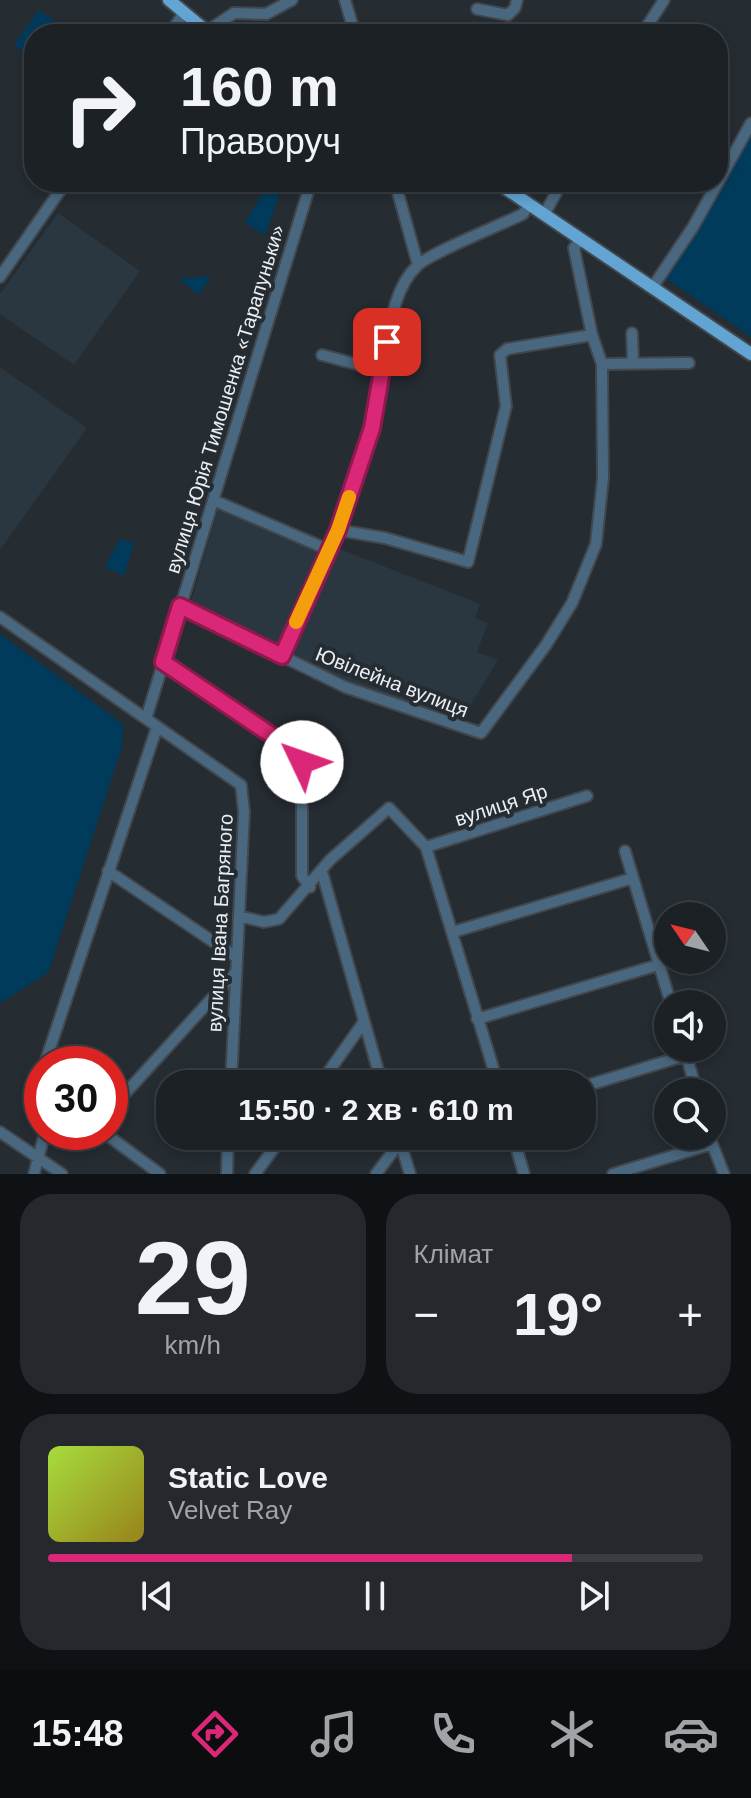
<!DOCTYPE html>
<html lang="uk">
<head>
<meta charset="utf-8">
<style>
  body { margin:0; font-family:Arial,sans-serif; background:#25292e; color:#f1f3f6; height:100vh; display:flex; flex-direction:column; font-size:30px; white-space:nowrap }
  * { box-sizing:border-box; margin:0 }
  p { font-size:26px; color:#a0a3a7 }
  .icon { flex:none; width:44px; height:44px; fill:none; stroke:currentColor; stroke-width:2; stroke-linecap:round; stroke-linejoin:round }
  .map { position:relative; height:1174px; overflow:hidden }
  .sheet { display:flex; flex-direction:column; gap:20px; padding:20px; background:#0f1215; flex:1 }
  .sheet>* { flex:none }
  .banner { position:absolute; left:24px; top:24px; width:704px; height:168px; border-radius:32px; box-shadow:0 4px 12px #0003,0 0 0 2px #3a3e43; background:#1c2126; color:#f1f3f6; overflow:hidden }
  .needle { width:52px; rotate:305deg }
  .controls { position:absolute; left:654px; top:902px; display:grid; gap:16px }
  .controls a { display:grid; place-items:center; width:72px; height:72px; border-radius:50%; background:#1c2126; box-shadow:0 4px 12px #0003,0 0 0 2px #3a3e43; font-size:40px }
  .speed { position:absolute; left:24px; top:1046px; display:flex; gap:16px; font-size:40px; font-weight:700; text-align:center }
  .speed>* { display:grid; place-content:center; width:104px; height:104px; border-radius:50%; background:#1c2126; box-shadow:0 4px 12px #0003,0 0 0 2px #3a3e43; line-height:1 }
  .speed .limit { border:12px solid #d22; background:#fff; color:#111 }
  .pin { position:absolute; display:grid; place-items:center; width:68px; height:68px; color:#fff; margin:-34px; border-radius:16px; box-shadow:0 4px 12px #0006 }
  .me { position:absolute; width:88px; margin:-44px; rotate:312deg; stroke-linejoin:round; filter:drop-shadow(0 0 6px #0008) }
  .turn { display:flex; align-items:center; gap:28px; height:168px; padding:0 24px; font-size:36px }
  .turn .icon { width:104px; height:104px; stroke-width:2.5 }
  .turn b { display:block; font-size:56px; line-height:68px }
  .big { font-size:60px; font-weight:700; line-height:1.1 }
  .sheet .widget { flex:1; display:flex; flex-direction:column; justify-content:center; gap:12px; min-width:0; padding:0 28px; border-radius:32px; background:#25292e }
  .sheet .dial { align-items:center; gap:0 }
  .dial b { font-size:104px; line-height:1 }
  .song { display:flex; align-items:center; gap:24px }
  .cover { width:96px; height:96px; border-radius:12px; background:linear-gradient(135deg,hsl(80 70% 55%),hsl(50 70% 35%)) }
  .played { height:8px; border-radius:4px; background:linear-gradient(90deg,#db2777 80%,#3a3e43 80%) }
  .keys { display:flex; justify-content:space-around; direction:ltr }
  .heat { display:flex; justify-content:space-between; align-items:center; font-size:44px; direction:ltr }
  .sheet .tiles { flex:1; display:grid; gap:20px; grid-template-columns:1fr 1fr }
  .widget:last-child { grid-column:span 2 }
  .trip { position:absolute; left:156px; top:1070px; width:440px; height:80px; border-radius:32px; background:#1c2126; box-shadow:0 4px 12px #0003,0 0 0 2px #3a3e43; font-weight:700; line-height:80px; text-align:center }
  .menu { display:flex; height:128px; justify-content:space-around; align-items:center; background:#0b0d0f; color:#a0a3a7 }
  .menu .icon { width:56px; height:56px }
  .menu .on { color:#db2777 }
  .menu b { font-size:36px; color:#f1f3f6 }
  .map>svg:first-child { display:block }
</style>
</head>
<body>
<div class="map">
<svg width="751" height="1174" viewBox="0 0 751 1174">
  <rect width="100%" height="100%" fill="#252c32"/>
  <!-- built -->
  <path fill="#2a3740" d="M58,213l82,58 -66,94 -74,-51v-20z
    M0,367l87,61 -87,122z
    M220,502l260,102 -5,14 13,5 -11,29 21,8 -28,46 -11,14 -114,-33 -156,-78z"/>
  <!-- green -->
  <path fill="#003b5c" d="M39,10l34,24h-39v25l-20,-14z
    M751,127v210l-87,-60z
    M265,189l15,4 -15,42 -20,-12z
    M211,276l-12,19 -20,-16z
    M120,539l14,4 -10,33 -19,-9z
    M0,634l123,90 -1,23 -74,226 -48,30z"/>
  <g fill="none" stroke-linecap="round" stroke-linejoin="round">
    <!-- minor casing -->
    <g stroke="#41474d" stroke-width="14">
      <path id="minor" d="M345,0l10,34
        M477,9l31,6 7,-7 2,-8
        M206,32l28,-19 32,1 26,-14
        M170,34l13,-20
        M642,34l22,-34
        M395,182l23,83
        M544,215l18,-33
        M0,277l66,-95
        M652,288l41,-61 58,-104
        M632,333l1,29
        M322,355l60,16
        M602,364l87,-1
        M213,500l116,50
        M338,530l47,8 83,24 38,-156 -6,-51 7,-6 85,-14
        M180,606l165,81 136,46 65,-88 26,-42 24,-59 7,-66 -1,-114 -10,-29 -18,-87 6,-8
        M0,617l241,168 3,27 -13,272
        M282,656c46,-97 84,-194 103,-300 5,-30 9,-69 33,-91 14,-13 83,-40 105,-51l6,-9
        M163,662l135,93 4,16v105l8,11
        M146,719l165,-537
        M426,847l161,-51
        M625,851l46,153
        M108,871l128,86
        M322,872l60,212
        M239,916l25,6 15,-3 51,-59 59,-52 37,39 72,237
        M453,932l180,-54
        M477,1019l181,-54
        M684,1048l13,44
        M45,1063l112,-336
        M320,1084l43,-61
        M582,1087l105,-32
        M110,1110l125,-137
        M0,1132l62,42
        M103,1132l57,42
        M513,1136l11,38
        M709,1136l15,38
        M399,1138l11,36
        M34,1174l11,-42
        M227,1174l1,-38
        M255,1174l28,-38
        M376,1174l24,-32 19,-6
        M613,1174l99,-30"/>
    </g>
    <!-- major casing -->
    <g stroke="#41474d" stroke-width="16">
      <path id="major" d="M169,0l41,34
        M496,182l255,172"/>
    </g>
    <!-- minor -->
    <use href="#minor" stroke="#49687f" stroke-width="10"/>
    <!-- major -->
    <use href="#major" stroke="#62a4d2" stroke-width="12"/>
  </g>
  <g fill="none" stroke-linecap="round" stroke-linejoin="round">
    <!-- route casing -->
    <g stroke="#8e194d" stroke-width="20">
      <path id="route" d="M302,762l-10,-13 -129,-87 17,-56 102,50 56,-126 34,-102 15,-86"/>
    </g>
    <!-- route -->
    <use href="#route" stroke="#db2777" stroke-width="14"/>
    <!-- slow -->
    <path stroke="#f59e0b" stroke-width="14" d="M296,622l42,-92 11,-33"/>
  </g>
  <g text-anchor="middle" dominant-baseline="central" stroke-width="8" stroke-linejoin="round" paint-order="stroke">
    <!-- street labels -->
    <g font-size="20" fill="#ebeff3" stroke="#252c32">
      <text transform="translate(225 399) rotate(-73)">вулиця Юрія Тимошенка «Тарапуньки»</text>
      <text transform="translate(392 682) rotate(21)">Ювілейна вулиця</text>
      <text transform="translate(501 805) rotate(-18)">вулиця Яр</text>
      <text transform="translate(220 923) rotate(-87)">вулиця Івана Багряного</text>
    </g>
  </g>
</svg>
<div class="controls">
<a><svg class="needle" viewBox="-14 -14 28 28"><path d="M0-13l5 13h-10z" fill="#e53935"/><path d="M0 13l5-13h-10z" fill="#a0a3a7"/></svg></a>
<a><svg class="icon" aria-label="sound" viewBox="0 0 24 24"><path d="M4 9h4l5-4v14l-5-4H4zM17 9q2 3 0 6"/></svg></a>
<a><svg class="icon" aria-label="search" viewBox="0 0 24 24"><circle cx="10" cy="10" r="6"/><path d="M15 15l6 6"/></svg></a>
</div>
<div class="speed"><div class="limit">30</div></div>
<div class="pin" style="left:387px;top:342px;background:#d93025"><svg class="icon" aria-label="arrive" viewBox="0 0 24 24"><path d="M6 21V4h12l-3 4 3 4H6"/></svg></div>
<svg class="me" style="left:302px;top:762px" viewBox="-20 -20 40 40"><circle r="19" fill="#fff"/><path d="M0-13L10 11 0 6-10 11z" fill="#db2777"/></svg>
<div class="trip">15:50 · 2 хв · 610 m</div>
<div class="banner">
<div class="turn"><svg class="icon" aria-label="right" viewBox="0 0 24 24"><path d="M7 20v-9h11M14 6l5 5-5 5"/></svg><div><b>160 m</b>Праворуч</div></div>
</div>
</div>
<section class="sheet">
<div class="tiles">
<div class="widget dial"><b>29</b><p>km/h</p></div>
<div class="widget"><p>Клімат</p>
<div class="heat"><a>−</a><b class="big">19°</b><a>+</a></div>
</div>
<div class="widget">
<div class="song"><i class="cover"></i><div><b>Static Love</b><p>Velvet Ray</p></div></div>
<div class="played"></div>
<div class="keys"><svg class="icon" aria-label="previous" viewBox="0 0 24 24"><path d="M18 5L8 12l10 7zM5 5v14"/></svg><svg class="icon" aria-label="pause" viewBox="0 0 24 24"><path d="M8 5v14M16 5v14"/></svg><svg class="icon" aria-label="next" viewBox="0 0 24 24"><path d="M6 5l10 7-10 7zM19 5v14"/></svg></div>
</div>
</div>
</section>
<nav class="menu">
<b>15:48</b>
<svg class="icon on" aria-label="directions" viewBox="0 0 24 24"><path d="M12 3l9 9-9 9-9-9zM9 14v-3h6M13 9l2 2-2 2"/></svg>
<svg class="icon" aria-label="music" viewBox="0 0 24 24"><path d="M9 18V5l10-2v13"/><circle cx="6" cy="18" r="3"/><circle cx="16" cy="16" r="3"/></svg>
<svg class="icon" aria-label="phone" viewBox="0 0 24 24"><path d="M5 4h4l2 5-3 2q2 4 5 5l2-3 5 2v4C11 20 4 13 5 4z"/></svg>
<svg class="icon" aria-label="climate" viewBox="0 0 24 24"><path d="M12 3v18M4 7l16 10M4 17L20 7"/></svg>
<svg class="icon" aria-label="car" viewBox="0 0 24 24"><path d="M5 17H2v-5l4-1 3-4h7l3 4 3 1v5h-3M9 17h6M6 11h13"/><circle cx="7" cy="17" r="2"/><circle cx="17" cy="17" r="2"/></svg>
</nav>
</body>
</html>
